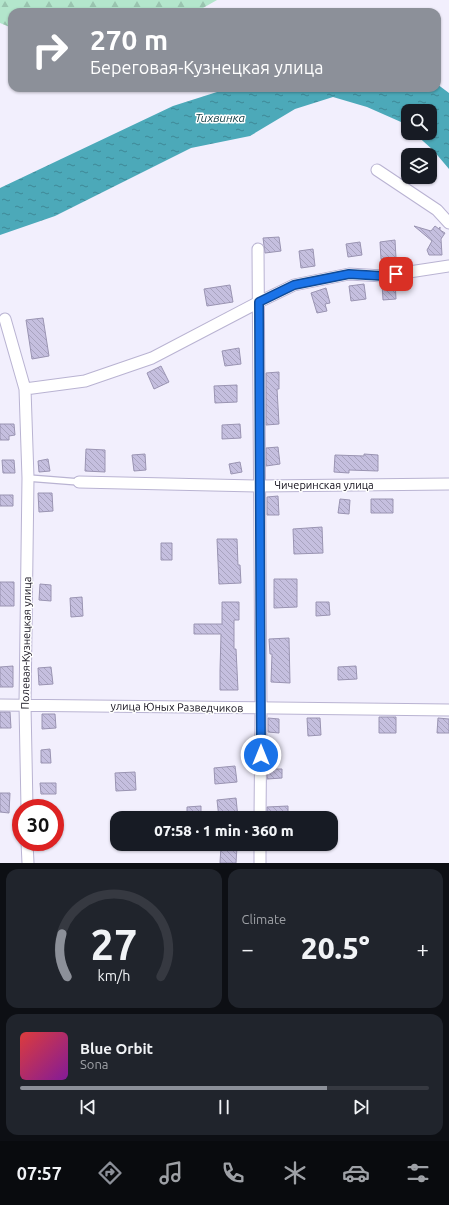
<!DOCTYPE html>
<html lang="en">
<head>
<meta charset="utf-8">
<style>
  body { margin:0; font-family:Ubuntu,sans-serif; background:#20242c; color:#f1f3f6; height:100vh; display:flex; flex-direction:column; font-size:15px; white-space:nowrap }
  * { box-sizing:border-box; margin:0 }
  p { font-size:13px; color:#9ea1a6 }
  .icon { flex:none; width:22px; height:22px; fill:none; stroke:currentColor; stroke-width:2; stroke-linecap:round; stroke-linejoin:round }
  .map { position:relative; height:863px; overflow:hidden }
  .panel { display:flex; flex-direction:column; gap:6px; padding:6px; background:#0d0f14; flex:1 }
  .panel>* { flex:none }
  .top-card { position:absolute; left:8px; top:8px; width:433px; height:84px; border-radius:12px; box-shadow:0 1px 3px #0004; background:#8c9099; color:#fff; overflow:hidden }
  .controls { position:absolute; left:401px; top:104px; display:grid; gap:8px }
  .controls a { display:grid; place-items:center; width:36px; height:36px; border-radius:8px; background:#171b24; box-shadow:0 1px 3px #0004; font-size:20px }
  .speed { position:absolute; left:12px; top:799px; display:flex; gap:8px; font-size:20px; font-weight:700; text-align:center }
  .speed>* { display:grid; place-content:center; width:52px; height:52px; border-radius:50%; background:#171b24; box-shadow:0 1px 3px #0004; line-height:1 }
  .speed .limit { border:6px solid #d22; background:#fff; color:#111 }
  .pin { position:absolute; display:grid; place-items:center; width:34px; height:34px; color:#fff; margin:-17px; border-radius:8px; box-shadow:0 2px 6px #0006 }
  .me { position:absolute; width:44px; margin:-22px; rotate:0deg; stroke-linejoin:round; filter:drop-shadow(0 0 3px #0008) }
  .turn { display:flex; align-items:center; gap:14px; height:84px; padding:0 16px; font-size:18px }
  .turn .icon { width:52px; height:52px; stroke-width:2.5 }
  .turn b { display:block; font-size:28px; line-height:34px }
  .big { font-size:30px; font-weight:800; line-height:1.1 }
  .panel .card { flex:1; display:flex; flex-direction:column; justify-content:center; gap:6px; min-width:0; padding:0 14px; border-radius:12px; background:#20242c }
  .panel .dial { align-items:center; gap:0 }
  .dial svg { height:104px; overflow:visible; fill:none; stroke:#363941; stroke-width:7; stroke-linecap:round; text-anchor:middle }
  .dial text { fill:#f1f3f6; stroke:none }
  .song { display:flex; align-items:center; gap:12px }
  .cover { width:48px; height:48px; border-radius:6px; background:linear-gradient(135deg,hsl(0 70% 55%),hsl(290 70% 35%)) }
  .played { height:4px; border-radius:2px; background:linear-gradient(90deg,#8c9099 75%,#363941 75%) }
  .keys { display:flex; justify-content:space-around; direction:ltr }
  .heat { display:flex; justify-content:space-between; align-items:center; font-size:22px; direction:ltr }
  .panel .tiles { flex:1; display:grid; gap:6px; grid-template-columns:1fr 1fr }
  .card:last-child { grid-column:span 2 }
  .trip { position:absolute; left:110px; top:811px; width:228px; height:40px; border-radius:12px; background:#171b24; box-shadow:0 1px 3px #0004; font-weight:800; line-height:40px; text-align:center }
  .tab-bar { display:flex; height:64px; justify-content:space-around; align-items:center; background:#090b0e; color:#9ea1a6 }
  .tab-bar .icon { width:28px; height:28px }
  .tab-bar .on { color:#8c9099 }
  .tab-bar b { font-size:18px; color:#f1f3f6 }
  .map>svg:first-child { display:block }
</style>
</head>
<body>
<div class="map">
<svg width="449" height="863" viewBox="0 0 449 863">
  <defs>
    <pattern id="forest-firs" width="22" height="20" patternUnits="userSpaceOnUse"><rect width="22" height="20" fill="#b3e6cc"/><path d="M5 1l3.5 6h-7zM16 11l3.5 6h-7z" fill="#99c4af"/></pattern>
    <pattern id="water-ripples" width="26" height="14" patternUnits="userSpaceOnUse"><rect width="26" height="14" fill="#4ca9b9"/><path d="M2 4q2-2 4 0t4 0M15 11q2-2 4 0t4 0" fill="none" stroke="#3e8896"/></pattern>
    <pattern id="building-back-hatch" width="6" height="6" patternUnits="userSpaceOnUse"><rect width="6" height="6" fill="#c5bfdf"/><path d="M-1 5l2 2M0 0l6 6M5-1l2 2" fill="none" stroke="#a8a3bf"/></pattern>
  </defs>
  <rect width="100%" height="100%" fill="#f2effd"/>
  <!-- forest -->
  <path fill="url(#forest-firs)" d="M0,0h217l-21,12h-184v16l-12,-5z"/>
  <!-- water -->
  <path fill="url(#water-ripples)" d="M437,84l12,9v76l-16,-19 -19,-17h16v-22h-22v17l-7,-6 -34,-15 -34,-10 -38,12 -45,27 -59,12 -136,68 -55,19v-47l173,-82 44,-14 38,-4h182z"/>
  <!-- building -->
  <path fill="url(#building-back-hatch)" stroke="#9a94b2" d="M414,226l17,5 4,-5 4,3 1,-2v3l5,3 -4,6 1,16h-13l-2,-5 5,-9z
    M279,237l2,14 -16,2 -2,-15z
    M395,240l1,18 -15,1 -1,-17z
    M360,242l2,13 -14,2 -2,-13z
    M313,249l2,17 -14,2 -2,-17z
    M395,281l1,18 -13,1 -1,-17z
    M364,284l2,15 -15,2 -2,-15z
    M230,285l3,17 -26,4 -3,-17z
    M326,288l4,15 -5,1 2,7 -10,2 -6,-20z
    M43,318l6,38 -17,3 -6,-39z
    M239,348l2,16 -16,2 -3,-15z
    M161,366l8,16 -15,7 -7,-16z
    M279,372v17h-2l2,35 -13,1v-52z
    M237,385v17l-22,1 -1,-17z
    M0,424h14l1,11 -6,1v4h-9z
    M240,424l1,14 -19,1v-14z
    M278,447l2,17 -14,2v-18z
    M86,449l19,1v22l-20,-1z
    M145,454l1,16 -12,1 -2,-16z
    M364,454l14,1v16l-29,-1v3l-15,-1 1,-17 29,1z
    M48,459l2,12 -11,1 -1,-11z
    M2,460h12l1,13h-12z
    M240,462l2,10 -11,2 -2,-10z
    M38,493h14l1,18 -14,1z
    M0,495h13v11h-13z
    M278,496l1,19h-12v-18z
    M340,499l10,1 -1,14 -11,-1z
    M371,499h22v14h-22z
    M322,527l1,26 -29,1 -1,-25z
    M217,539h20l1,26h2l1,18 -22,1z
    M161,543h11v17h-11z
    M274,579h23v28l-23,1z
    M0,582h14v24h-14z
    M40,584l11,1v16l-12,-1z
    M82,597l1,19 -12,1 -1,-19z
    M222,602h17v18h-5v29h2l2,41h-18v-19l1,-37h-27v-10h28z
    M316,602h13l1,13 -14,1z
    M289,638l1,45 -19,-1 1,-28h-2l-1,-15z
    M13,666v21h-13v-20z
    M356,666l1,13 -19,1v-13z
    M51,667l2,17 -14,1 -1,-17z
    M0,712h10l1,16h-11z
    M42,714h13l1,14 -14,1z
    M379,717h17v16h-17z
    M268,718l11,1v14l-11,-1z
    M307,718h13l1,17 -13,1z
    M438,718l11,1v14h-12z
    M50,749l1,14h-10v-13z
    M235,766l2,16 -22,2 -1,-16z
    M267,769h15v9l-15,1z
    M135,772l1,18 -20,1 -1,-18z
    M40,783h16v11h-15z
    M0,793h10l-1,20 -9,-1z
    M236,798l2,20h-19l-2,-18z
    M201,806v10l-14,1v-10z
    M288,806v12h-21v-11z
    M221,846l16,1 -1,16h-16z"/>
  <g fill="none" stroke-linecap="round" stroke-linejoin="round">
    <!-- lane casing -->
    <g stroke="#b9b3d2" stroke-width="8">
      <path id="lane" d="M28,478l51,4"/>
    </g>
    <!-- street casing -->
    <g stroke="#b9b3d2" stroke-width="13">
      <path id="street" d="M377,170l60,40 12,13
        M258,249l3,459 -1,110
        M5,319l20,70 3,89 -3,227 2,103
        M25,389l60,-8 67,-23 107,-56 35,-17 55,-11 34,2 66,-10
        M79,482l181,4 189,-2
        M0,705l449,5
        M27,842l1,21
        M260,863v-19"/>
    </g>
    <!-- lane -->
    <use href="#lane" stroke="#fff" stroke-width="5.5"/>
    <!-- street -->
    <use href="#street" stroke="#fff" stroke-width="11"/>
  </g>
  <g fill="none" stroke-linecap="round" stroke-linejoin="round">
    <!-- route casing -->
    <g stroke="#114b97" stroke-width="10">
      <path id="route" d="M261,755l-2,-453 35,-17 55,-11 34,2 13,-2"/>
    </g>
    <!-- route -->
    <use href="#route" stroke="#1a73e8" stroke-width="7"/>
  </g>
  <g text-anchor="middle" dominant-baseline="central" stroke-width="3" stroke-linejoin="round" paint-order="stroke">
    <!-- street labels -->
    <g font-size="11" fill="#120f1a" stroke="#fff">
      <text x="324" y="485">Чичеринская улица</text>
      <text transform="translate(26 643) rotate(-89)">Полевая-Кузнецкая улица</text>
      <text transform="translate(177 707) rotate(1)">улица Юных Разведчиков</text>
    </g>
    <!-- water labels -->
    <g font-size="12" font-style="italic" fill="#113d44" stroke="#fff">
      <text x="220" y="117">Тихвинка</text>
    </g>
  </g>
</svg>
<div class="controls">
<a><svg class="icon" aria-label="search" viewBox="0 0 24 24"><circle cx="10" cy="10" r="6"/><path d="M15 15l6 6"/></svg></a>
<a><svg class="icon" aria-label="layers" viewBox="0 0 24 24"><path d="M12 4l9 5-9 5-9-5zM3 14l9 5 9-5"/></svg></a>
</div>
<div class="speed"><div class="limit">30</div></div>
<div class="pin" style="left:396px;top:274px;background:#d93025"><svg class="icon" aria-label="arrive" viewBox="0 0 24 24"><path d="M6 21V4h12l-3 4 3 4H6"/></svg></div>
<svg class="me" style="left:261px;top:755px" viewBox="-20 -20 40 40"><circle r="17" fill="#1a73e8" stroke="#fff" stroke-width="3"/><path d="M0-11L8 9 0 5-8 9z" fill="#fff"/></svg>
<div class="trip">07:58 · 1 min · 360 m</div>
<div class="top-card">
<div class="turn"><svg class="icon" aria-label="right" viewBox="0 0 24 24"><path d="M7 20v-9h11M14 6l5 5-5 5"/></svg><div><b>270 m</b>Береговая-Кузнецкая улица</div></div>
</div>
</div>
<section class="panel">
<div class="tiles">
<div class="card dial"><svg viewBox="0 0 100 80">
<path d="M14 69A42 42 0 1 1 86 69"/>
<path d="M14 69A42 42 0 0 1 10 36" stroke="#8c9099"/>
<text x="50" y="56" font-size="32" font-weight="700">27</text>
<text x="50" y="72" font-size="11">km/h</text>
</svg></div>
<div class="card"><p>Climate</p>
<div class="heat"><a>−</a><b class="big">20.5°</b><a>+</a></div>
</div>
<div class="card">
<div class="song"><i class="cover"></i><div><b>Blue Orbit</b><p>Sona</p></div></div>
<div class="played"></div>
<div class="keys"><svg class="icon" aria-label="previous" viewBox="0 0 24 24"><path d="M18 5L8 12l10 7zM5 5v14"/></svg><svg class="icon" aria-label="pause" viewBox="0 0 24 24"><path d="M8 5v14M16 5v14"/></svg><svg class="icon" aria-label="next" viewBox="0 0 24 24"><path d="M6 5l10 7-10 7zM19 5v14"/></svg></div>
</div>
</div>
</section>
<nav class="tab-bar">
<b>07:57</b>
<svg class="icon on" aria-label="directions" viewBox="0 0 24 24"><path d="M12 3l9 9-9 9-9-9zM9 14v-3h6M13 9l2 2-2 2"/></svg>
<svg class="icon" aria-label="music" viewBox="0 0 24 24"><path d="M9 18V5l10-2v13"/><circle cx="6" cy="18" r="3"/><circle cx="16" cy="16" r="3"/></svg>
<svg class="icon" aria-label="phone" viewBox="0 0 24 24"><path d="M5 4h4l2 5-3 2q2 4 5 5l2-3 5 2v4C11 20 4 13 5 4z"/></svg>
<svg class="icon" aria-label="climate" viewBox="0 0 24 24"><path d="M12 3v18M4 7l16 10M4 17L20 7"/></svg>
<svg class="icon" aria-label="car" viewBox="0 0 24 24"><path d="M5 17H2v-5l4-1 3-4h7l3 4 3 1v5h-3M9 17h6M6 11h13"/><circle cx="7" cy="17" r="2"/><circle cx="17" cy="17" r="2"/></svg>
<svg class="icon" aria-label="filters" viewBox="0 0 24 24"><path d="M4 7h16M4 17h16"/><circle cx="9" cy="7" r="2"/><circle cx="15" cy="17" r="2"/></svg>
</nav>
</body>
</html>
